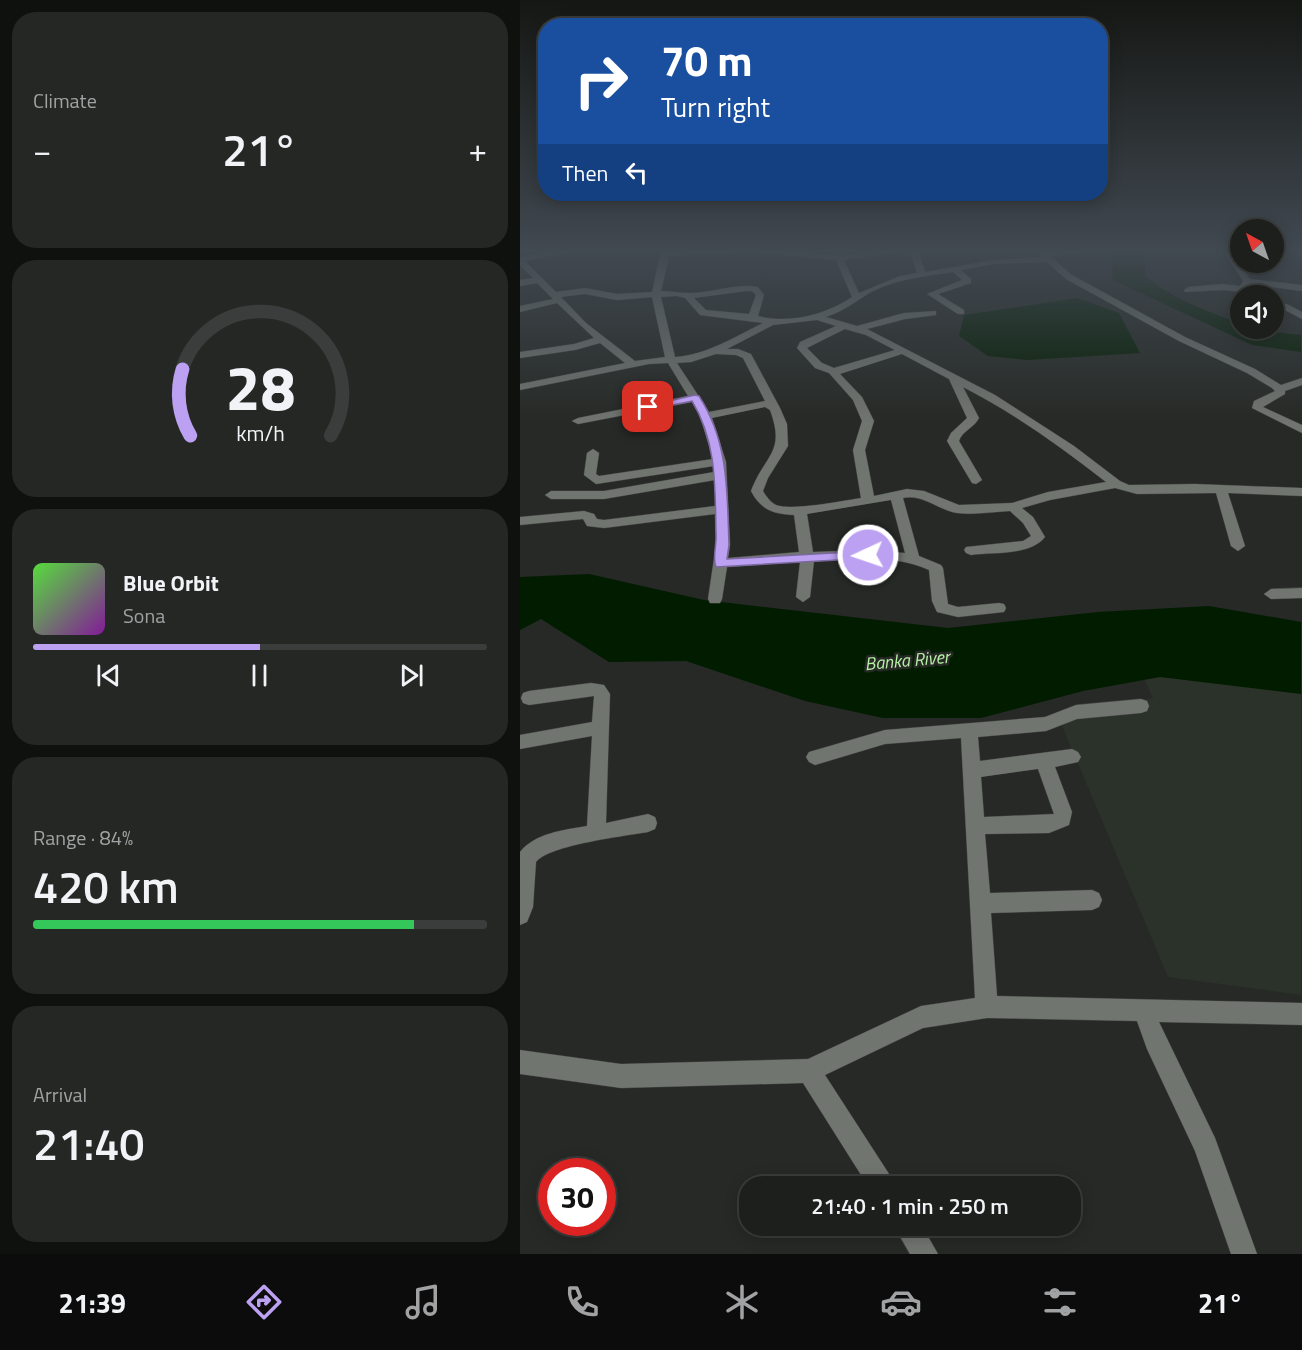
<!DOCTYPE html>
<html lang="en">
<head>
<meta charset="utf-8">
<style>
  body { margin:0; font-family:"Titillium Web",sans-serif; background:#252725; color:#f1f3f6; height:100vh; display:flex; flex-direction:column; font-size:22px; white-space:nowrap }
  * { box-sizing:border-box; margin:0 }
  p { font-size:20px; color:#a0a2a3 }
  .icon { flex:none; width:33px; height:33px; fill:none; stroke:currentColor; stroke-width:2; stroke-linecap:round; stroke-linejoin:round }
  .map { position:relative; flex:1; overflow:hidden }
  .drawer { display:flex; flex-direction:column; gap:12px; padding:12px; background:#0f110f; width:520px }
  .drawer>* { flex:none }
  .hud { position:absolute; left:18px; top:18px; width:570px; height:183px; border-radius:24px; box-shadow:0 3px 15px #0003,0 0 0 2px #3a3d3b; background:#1a4fa0; color:#fff; overflow:hidden }
  .needle { width:39px; rotate:320deg }
  .tools { position:absolute; left:710px; top:219px; display:grid; gap:12px }
  .tools a { display:grid; place-items:center; width:54px; height:54px; border-radius:50%; background:#1c1f1c; box-shadow:0 3px 15px #0003,0 0 0 2px #3a3d3b; font-size:30px }
  .speed { position:absolute; left:18px; top:1158px; display:flex; gap:12px; font-size:30px; font-weight:700; text-align:center }
  .speed>* { display:grid; place-content:center; width:78px; height:78px; border-radius:50%; background:#1c1f1c; box-shadow:0 3px 15px #0003,0 0 0 2px #3a3d3b; line-height:1 }
  .speed .limit { border:9px solid #d22; background:#fff; color:#111 }
  .pin { position:absolute; display:grid; place-items:center; width:51px; height:51px; color:#fff; margin:-26px; border-radius:12px; box-shadow:0 3px 9px #0006 }
  .me { position:absolute; width:66px; margin:-33px; rotate:267deg; stroke-linejoin:round; filter:drop-shadow(0 0 4px #0008) }
  .turn { display:flex; align-items:center; gap:21px; height:126px; padding:0 24px; font-size:27px }
  .turn .icon { width:78px; height:78px; stroke-width:2.5 }
  .turn b { display:block; font-size:42px; line-height:51px }
  .then { display:flex; align-items:center; height:57px; padding:0 24px; background:#0003; gap:12px; font-size:22px }
  .big { font-size:45px; font-weight:600; line-height:1.1 }
  .drawer .widget { flex:1; display:flex; flex-direction:column; justify-content:center; gap:9px; min-width:0; padding:0 21px; border-radius:24px; background:#252725 }
  .drawer .dial { align-items:center; gap:0 }
  .dial svg { height:156px; overflow:visible; fill:none; stroke:#3a3d3b; stroke-width:7; stroke-linecap:round; text-anchor:middle }
  .dial text { fill:#f1f3f6; stroke:none }
  .song { display:flex; align-items:center; gap:18px }
  .cover { width:72px; height:72px; border-radius:9px; background:linear-gradient(135deg,hsl(110 70% 55%),hsl(290 70% 35%)) }
  .played { height:6px; border-radius:3px; background:linear-gradient(90deg,#bca0f2 50%,#3a3d3b 50%) }
  .keys { display:flex; justify-content:space-around; direction:ltr }
  .heat { display:flex; justify-content:space-between; align-items:center; font-size:33px; direction:ltr }
  .charge { height:9px; border-radius:4px; background:linear-gradient(90deg,#34c759 84%,#3a3d3b 0) }
  .trip { position:absolute; left:219px; top:1176px; width:342px; height:60px; border-radius:24px; background:#1c1f1c; box-shadow:0 3px 15px #0003,0 0 0 2px #3a3d3b; font-weight:600; line-height:60px; text-align:center }
  .dock { display:flex; height:96px; justify-content:space-around; align-items:center; background:#0b0c0b; color:#a0a2a3 }
  .dock .icon { width:42px; height:42px }
  .dock .selected { color:#bca0f2 }
  .dock b { font-size:27px; color:#f1f3f6 }
  main { display:flex; flex:1; min-height:0 }
  .map>svg:first-child { display:block }
</style>
</head>
<body>
<main>
<section class="drawer">
<div class="widget"><p>Climate</p>
<div class="heat"><a>−</a><b class="big">21°</b><a>+</a></div>
</div>
<div class="widget dial"><svg viewBox="0 0 100 80">
<path d="M14 69A42 42 0 1 1 86 69"/>
<path d="M14 69A42 42 0 0 1 10 35" stroke="#bca0f2"/>
<text x="50" y="56" font-size="32" font-weight="700">28</text>
<text x="50" y="72" font-size="11">km/h</text>
</svg></div>
<div class="widget">
<div class="song"><i class="cover"></i><div><b>Blue Orbit</b><p>Sona</p></div></div>
<div class="played"></div>
<div class="keys"><svg class="icon" aria-label="previous" viewBox="0 0 24 24"><path d="M18 5L8 12l10 7zM5 5v14"/></svg><svg class="icon" aria-label="pause" viewBox="0 0 24 24"><path d="M8 5v14M16 5v14"/></svg><svg class="icon" aria-label="next" viewBox="0 0 24 24"><path d="M6 5l10 7-10 7zM19 5v14"/></svg></div>
</div>
<div class="widget"><p>Range · 84%</p><b class="big">420 km</b><div class="charge"></div></div>
<div class="widget"><p>Arrival</p><b class="big">21:40</b></div>
</section>
<div class="map">
<svg width="782" height="1254" viewBox="0 0 782 1254">
  <rect width="100%" height="100%" fill="#262925"/>
  <!-- built -->
  <path fill="#2b3229" d="M698,667l83,16v312l-133,-18 -111,-263 96,-16 -9,-19z"/>
  <!-- water -->
  <path fill="#021c00" d="M592,250h32l1,26c28,23 61,35 95,47v5l61,7v17l-49,-7 -139,-65z
    M557,298l42,15 21,40 -113,7 -39,-4 -29,-20 5,-21z
    M69,574l115,26 244,28 150,-16 111,-6 92,16v72l-141,-17 -77,14 -102,27h-98l-78,-17 -119,-40 -77,1 -68,-43 -21,11v-53z"/>
  <g fill="none" stroke-linecap="round" stroke-linejoin="round">
    <!-- minor casing -->
    <g stroke="#424441" stroke-width="1">
      <path id="minor" d="M45,250h17l-57,11 31,31 29,-4 32,6 35,-2 9,-42 8,1 103,-1 67,6 62,-6 -4,2 -53,8 15,33 41,-17 17,-3 -7,-23h8l7,22 69,-12 48,-3 -7,-7 10,1 46,-1 -4,2 -37,4 22,19 113,62 70,32 26,16 21,-7v7l-17,6v3l-22,13 39,18v8l-50,-25 2,-7 21,-10 -3,-3 -25,-15 -68,-32 -113,-62 -19,-17 -53,2 -33,6 10,9v4l-33,11 26,16v4h-6l-31,-20 35,-14 -9,-8c-27,4 -57,7 -82,20 -17,10 -25,18 -45,25l31,9 47,-13 32,-2v4l-31,4 -38,10 128,66 79,51 46,35 9,4 66,-1 107,4v8l-74,-3 17,53 -7,5 -7,-5 -15,-53 -79,1 -22,-6 -65,12 -28,8 11,9 12,20c-15,19 -52,15 -74,18l-5,-2 -2,-3 2,-3 57,-6 8,-5 -8,-13 -13,-12c-17,1 -36,4 -53,2 -19,-3 -34,-19 -54,-15l16,58 22,9 2,3 5,36 10,3 41,-4 5,1 2,4 -2,4 -46,5 -21,-5 -5,-11 -3,-31c-34,-16 -78,-11 -115,-9l-4,36 -7,5 -7,-5 4,-35 -73,5 -5,32 -2,4h-10l-2,-4 8,-54 -1,-31 -111,14 -17,-2 -4,-7 -63,6v-8l64,-6 10,3 3,5 7,1 111,-14v-26l-111,19h-53l-6,-4 6,-4h53l110,-19v-6l-118,18 -12,-9 3,-22 6,-4 6,4 -3,21 3,2 114,-17 -13,-43 -8,-14 -114,22 -6,-3 6,-3 110,-22 -20,-33 -19,1 -129,26v-6l105,-21 -25,-20 -25,7 -55,8v-6l54,-8 20,-6 -37,-35 -37,9v-6l33,-7 -16,-16 -17,3v-6l13,-2 -13,-13v-8zM230,252l86,8 16,37c-26,18 -63,27 -94,19l6,-21 -6,-8c-23,-4 -45,6 -68,6 -10,0 -19,-2 -29,-2l8,-35zM226,291h6l4,4 -7,19 -43,-4 -12,-12zM65,294l32,6 35,-3 13,60 -30,4 -49,-38 -25,-26zM157,296l8,2 15,17 63,8c-29,14 -56,32 -88,34l-14,-60zM297,320l19,6 -36,16 -3,6 18,20 14,5 24,27 9,21 -9,29 8,48c-18,3 -70,13 -85,7 -6,-3 -10,-9 -13,-14l5,-13 20,-32 -1,-22 -7,-16 -29,-54 -13,-5h-11l46,-24zM325,329l21,6 29,15 -61,18 -12,-5 -15,-15zM196,354l20,1 7,3 22,43 -56,11 -32,-49 14,-1zM382,354l47,25 18,39 -16,15 -4,8 25,42 4,1 6,-4 -23,-39c3,-10 15,-13 20,-23l-16,-31c51,26 98,60 143,95l-58,10 -36,11 -53,2 -35,-14 -17,-2 -33,7 -9,-46 9,-29 -12,-24 -22,-23zM245,407l5,3c16,43 -5,44 -19,81 10,19 22,23 43,24l5,37 -71,6 2,-13 -4,-83 -14,-44zM371,500l14,53 -39,-3 -53,2 -6,-38z
        M706,250h9l-3,3 18,26 52,6v6l-52,-7 -7,8 -21,-2 -37,2 -1,-2 4,-3 34,-3 18,2 3,-5 -19,-29z
        M761,304h6l15,8v7l-21,-11z
        M782,588v10l-31,1 -7,-5 7,-5z
        M71,683l13,2 6,9 -4,129 42,-9 7,3 2,6 -2,6 -7,3c-23,4 -99,13 -112,30l-3,45 -6,15 -7,3v-73c15,-19 44,-22 67,-26l5,-90 -72,13v-14l72,-13 2,-26 -65,9 -6,-2 -2,-5 2,-5 6,-2z
        M621,699l6,2 2,5 -2,5 -6,2 -64,6 -31,12 -68,6 2,24 92,-12 6,3 3,5 -3,5 -23,5 17,45 -3,13 -20,8 -64,1 5,59 102,-3 7,3 3,7 -3,7 -7,3 -101,3 6,83 305,7v22l-143,-3 56,116 42,116h-26l-36,-103 -48,-102 -10,-28 -150,-3 -64,10 -98,47 66,102 3,9h-26l-65,-103 -182,5 -101,-14v-24l101,14 187,-5 113,-53 54,-8 -14,-260 -76,6 -70,21 -6,-3 -3,-5 3,-5 76,-22 160,-13 31,-12zM518,769l16,45 -70,3 -3,-40z
        M374,1226h28l16,28h-28z"/>
    </g>
    <!-- minor -->
    <use href="#minor" fill="#717570" fill-rule="evenodd"/>
  </g>
  <!-- sky -->
  <linearGradient id="sky" x2="0" y2="1"><stop stop-color="#151714"/><stop offset="0.59" stop-color="#414951"/><stop offset="1" stop-color="#414951" stop-opacity="0"/></linearGradient>
  <rect width="782" height="425" fill="url(#sky)"/>
  <!-- route -->
  <path fill="#bca0f2" stroke="#7a689d" stroke-width="1.5" d="M175,395l4,1c30,46 28,96 30,149l-2,14 141,-8 5,1 2,3 -2,3 -157,9c-4,-9 1,-23 0,-33 -1,-46 1,-92 -24,-133l-44,9 -5,-3z"/>
  <g text-anchor="middle" dominant-baseline="central" stroke-width="5" stroke-linejoin="round" paint-order="stroke">
    <!-- water labels -->
    <g font-size="18" font-style="italic" fill="#b7f1a6" stroke="#262925">
      <text transform="translate(387 660) rotate(-5)">Banka River</text>
    </g>
  </g>
</svg>
<div class="tools">
<a><svg class="needle" viewBox="-14 -14 28 28"><path d="M0-13l5 13h-10z" fill="#e53935"/><path d="M0 13l5-13h-10z" fill="#a0a2a3"/></svg></a>
<a><svg class="icon" aria-label="sound" viewBox="0 0 24 24"><path d="M4 9h4l5-4v14l-5-4H4zM17 9q2 3 0 6"/></svg></a>
</div>
<div class="speed"><div class="limit">30</div></div>
<div class="pin" style="left:128px;top:407px;background:#d93025"><svg class="icon" aria-label="arrive" viewBox="0 0 24 24"><path d="M6 21V4h12l-3 4 3 4H6"/></svg></div>
<svg class="me" style="left:348px;top:555px" viewBox="-20 -20 40 40"><circle r="17" fill="#bca0f2" stroke="#fff" stroke-width="3"/><path d="M0-11L8 9 0 5-8 9z" fill="#fff"/></svg>
<div class="trip">21:40 · 1 min · 250 m</div>
<div class="hud">
<div class="turn"><svg class="icon" aria-label="right" viewBox="0 0 24 24"><path d="M7 20v-9h11M14 6l5 5-5 5"/></svg><div><b>70 m</b>Turn right</div></div>
<div class="then">Then<svg class="icon" aria-label="left" viewBox="0 0 24 24"><path d="M17 20v-9H6M10 6l-5 5 5 5"/></svg></div>
</div>
</div>
</main>
<nav class="dock">
<b>21:39</b>
<svg class="icon selected" aria-label="directions" viewBox="0 0 24 24"><path d="M12 3l9 9-9 9-9-9zM9 14v-3h6M13 9l2 2-2 2"/></svg>
<svg class="icon" aria-label="music" viewBox="0 0 24 24"><path d="M9 18V5l10-2v13"/><circle cx="6" cy="18" r="3"/><circle cx="16" cy="16" r="3"/></svg>
<svg class="icon" aria-label="phone" viewBox="0 0 24 24"><path d="M5 4h4l2 5-3 2q2 4 5 5l2-3 5 2v4C11 20 4 13 5 4z"/></svg>
<svg class="icon" aria-label="climate" viewBox="0 0 24 24"><path d="M12 3v18M4 7l16 10M4 17L20 7"/></svg>
<svg class="icon" aria-label="car" viewBox="0 0 24 24"><path d="M5 17H2v-5l4-1 3-4h7l3 4 3 1v5h-3M9 17h6M6 11h13"/><circle cx="7" cy="17" r="2"/><circle cx="17" cy="17" r="2"/></svg>
<svg class="icon" aria-label="filters" viewBox="0 0 24 24"><path d="M4 7h16M4 17h16"/><circle cx="9" cy="7" r="2"/><circle cx="15" cy="17" r="2"/></svg>
<b>21°</b>
</nav>
</body>
</html>
